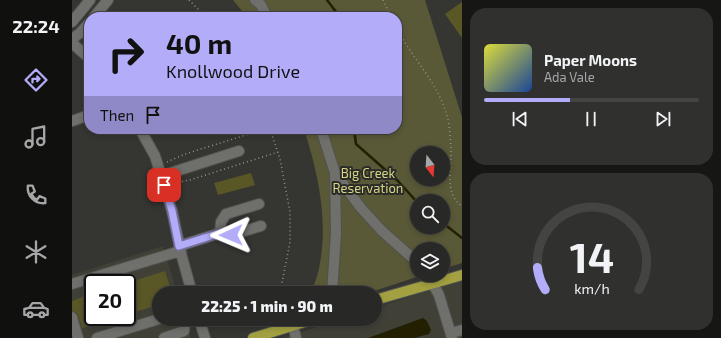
<!DOCTYPE html>
<html lang="en">
<head>
<meta charset="utf-8">
<style>
  body { margin:0; font-family:"Exo 2",sans-serif; background:#30302e; color:#f1f3f6; height:100vh; display:flex; flex-direction:column; font-size:15px; white-space:nowrap }
  * { box-sizing:border-box; margin:0 }
  p { font-size:13px; color:#a5a6a7 }
  .icon { flex:none; width:22px; height:22px; fill:none; stroke:currentColor; stroke-width:2; stroke-linecap:round; stroke-linejoin:round }
  .map { position:relative; flex:1; overflow:hidden }
  .sheet { display:flex; flex-direction:column; gap:8px; padding:8px; background:#161615; width:259px }
  .sheet>* { flex:none }
  .hud { position:absolute; left:12px; top:12px; width:318px; height:122px; border-radius:16px; box-shadow:0 2px 6px #0003,0 0 0 1px #444443; background:#b3adf9; color:#111; overflow:hidden }
  .needle { width:26px; rotate:163deg }
  .buttons { position:absolute; left:338px; top:146px; display:grid; gap:8px }
  .buttons a { display:grid; place-items:center; width:40px; height:40px; border-radius:50%; background:#282826; box-shadow:0 2px 6px #0003,0 0 0 1px #444443; font-size:20px }
  .speed { position:absolute; left:12px; top:274px; display:flex; gap:8px; font-size:20px; font-weight:700; text-align:center }
  .speed>* { display:grid; place-content:center; width:52px; height:52px; border-radius:50%; background:#282826; box-shadow:0 2px 6px #0003,0 0 0 1px #444443; line-height:1 }
  .speed .limit { border:2px solid #111; border-radius:6px; background:#fff; color:#111 }
  .pin { position:absolute; display:grid; place-items:center; width:34px; height:34px; color:#fff; margin:-17px; border-radius:8px; box-shadow:0 2px 6px #0006 }
  .me { position:absolute; width:44px; margin:-22px; rotate:269deg; stroke-linejoin:round; filter:drop-shadow(0 0 3px #0008) }
  .turn { display:flex; align-items:center; gap:14px; height:84px; padding:0 16px; font-size:18px }
  .turn .icon { width:52px; height:52px; stroke-width:2.5 }
  .turn b { display:block; font-size:28px; line-height:34px }
  .then { display:flex; align-items:center; height:38px; padding:0 16px; background:#0003; gap:8px; font-size:15px }
  .sheet .widget { flex:1; display:flex; flex-direction:column; justify-content:center; gap:6px; min-width:0; padding:0 14px; border-radius:16px; background:#30302e }
  .sheet .dial { align-items:center; gap:0 }
  .dial svg { height:104px; overflow:visible; fill:none; stroke:#444443; stroke-width:7; stroke-linecap:round; text-anchor:middle }
  .dial text { fill:#f1f3f6; stroke:none }
  .song { display:flex; align-items:center; gap:12px }
  .cover { width:48px; height:48px; border-radius:6px; background:linear-gradient(135deg,hsl(60 70% 55%),hsl(220 70% 35%)) }
  .played { height:4px; border-radius:2px; background:linear-gradient(90deg,#b3adf9 40%,#444443 40%) }
  .keys { display:flex; justify-content:space-around; direction:ltr }
  .trip { position:absolute; left:80px; top:286px; width:230px; height:40px; border-radius:20px; background:#282826; box-shadow:0 2px 6px #0003,0 0 0 1px #444443; font-weight:800; line-height:40px; text-align:center }
  main { display:flex; flex:1; min-height:0 }
  .tabs { display:flex; flex-direction:column; width:72px; justify-content:space-around; align-items:center; background:#10100f; color:#a5a6a7 }
  .tabs .icon { width:28px; height:28px }
  .tabs .current { color:#b3adf9 }
  .tabs b { font-size:18px; color:#f1f3f6 }
  .map>svg:first-child { display:block }
</style>
</head>
<body>
<main>
<nav class="tabs">
<b>22:24</b>
<svg class="icon current" aria-label="directions" viewBox="0 0 24 24"><path d="M12 3l9 9-9 9-9-9zM9 14v-3h6M13 9l2 2-2 2"/></svg>
<svg class="icon" aria-label="music" viewBox="0 0 24 24"><path d="M9 18V5l10-2v13"/><circle cx="6" cy="18" r="3"/><circle cx="16" cy="16" r="3"/></svg>
<svg class="icon" aria-label="phone" viewBox="0 0 24 24"><path d="M5 4h4l2 5-3 2q2 4 5 5l2-3 5 2v4C11 20 4 13 5 4z"/></svg>
<svg class="icon" aria-label="climate" viewBox="0 0 24 24"><path d="M12 3v18M4 7l16 10M4 17L20 7"/></svg>
<svg class="icon" aria-label="car" viewBox="0 0 24 24"><path d="M5 17H2v-5l4-1 3-4h7l3 4 3 1v5h-3M9 17h6M6 11h13"/><circle cx="7" cy="17" r="2"/><circle cx="17" cy="17" r="2"/></svg>
</nav>
<div class="map">
<svg width="390" height="338" viewBox="0 0 390 338">
  <rect width="100%" height="100%" fill="#353532"/>
  <!-- built -->
  <path fill="#404037" fill-rule="evenodd" d="M91,246l14,47h-18v26h26l6,19h-119v-63zM21,283h34v34h-34z
    M390,280v58h-180l60,-19h33v-11z"/>
  <!-- green -->
  <path fill="#595837" fill-rule="evenodd" d="M161,0h192l37,117v146l-19,6v-20h-26v26h6l-55,18h-59c6,-8 8,-16 10,-25 10,-46 -1,-95 -15,-139h93v-112h-150zM345,153h26v26h-26zM345,201h26v26h-26z"/>
  <!-- water -->
  <path fill="#222000" d="M351,318l4,3 4,9 -2,4 -15,4h-46z"/>
  <g fill="none" stroke-linecap="round" stroke-linejoin="round">
    <!-- stream -->
    <path stroke="#222000" stroke-width="2.5" d="M255,0l13,17
      M282,129l2,15 42,37 19,21
      M371,223l19,15"/>
  </g>
  <!-- building -->
  <path fill="#595726" d="M390,2v36l-17,-24z
    M179,173l4,12 -37,10 -4,-12z
    M93,271l7,22h-13v12l-32,9v-31z
    M21,293v24h21v2l-32,9 -4,-13 -2,-3 -4,-1v-10z"/>
  <g fill="none" stroke-linecap="round" stroke-linejoin="round">
    <!-- minor casing -->
    <g stroke="#51514f" stroke-width="12">
      <path id="minor" d="M183,0l6,5 6,12
        M22,17l14,-17
        M0,22l18,-22
        M0,39l8,-6 9,-10
        M0,43l17,15
        M0,121l17,-6
        M68,129l15,27 17,55 10,46 10,36
        M249,129l14,44 26,35 21,23 35,31
        M89,176l78,-25
        M148,233l1,-11 5,-8 33,-10
        M107,246l41,-13 11,2 30,-9
        M356,275l11,20 13,43
        M0,284l108,-33
        M260,293l4,-60 -1,-60
        M0,317l6,21
        M127,319l6,19
        M221,325l3,13
        M379,333l11,-3
        M25,338l62,-19
        M92,338l20,-7 1,-8 -1,-4"/>
    </g>
    <!-- major casing -->
    <g stroke="#51514f" stroke-width="12">
      <path id="major" d="M303,300l87,-25
        M181,338l61,-19"/>
    </g>
    <!-- path -->
    <path stroke="#939390" stroke-width="1.5" stroke-dasharray="1 3" stroke-linecap="butt" d="M117,0l17,17
      M311,0l8,17
      M325,29c17,32 46,59 52,96 1,10 2,20 2,30 0,17 -6,40 11,51
      M198,129l10,30 10,53v30l-10,51
      M95,162l18,-8 80,-25
      M102,183l16,-3 88,-28
      M138,323l14,-4"/>
    <!-- minor -->
    <use href="#minor" stroke="#6f6f6c" stroke-width="10"/>
    <!-- major -->
    <use href="#major" stroke="#a3a041" stroke-width="10"/>
  </g>
  <g fill="none" stroke-linecap="round" stroke-linejoin="round">
    <!-- route casing -->
    <g stroke="#7470a2" stroke-width="10">
      <path id="route" d="M92,185l8,26 7,35 41,-13 11,2"/>
    </g>
    <!-- route -->
    <use href="#route" stroke="#b3adf9" stroke-width="7"/>
  </g>
  <g text-anchor="middle" dominant-baseline="central" stroke-width="4" stroke-linejoin="round" paint-order="stroke">
    <!-- park labels -->
    <g font-size="13" fill="#d6d486" stroke="#2b2b28">
      <text x="296" y="173">Big Creek<tspan x="296" dy="15">Reservation</tspan></text>
    </g>
  </g>
</svg>
<div class="buttons">
<a><svg class="needle" viewBox="-14 -14 28 28"><path d="M0-13l5 13h-10z" fill="#e53935"/><path d="M0 13l5-13h-10z" fill="#a5a6a7"/></svg></a>
<a><svg class="icon" aria-label="search" viewBox="0 0 24 24"><circle cx="10" cy="10" r="6"/><path d="M15 15l6 6"/></svg></a>
<a><svg class="icon" aria-label="layers" viewBox="0 0 24 24"><path d="M12 4l9 5-9 5-9-5zM3 14l9 5 9-5"/></svg></a>
</div>
<div class="speed"><div class="limit">20</div></div>
<div class="pin" style="left:92px;top:185px;background:#d93025"><svg class="icon" aria-label="arrive" viewBox="0 0 24 24"><path d="M6 21V4h12l-3 4 3 4H6"/></svg></div>
<svg class="me" style="left:159px;top:235px" viewBox="-20 -20 40 40"><path d="M0-17L14 15 0 8-14 15z" fill="#b3adf9" stroke="#fff" stroke-width="4"/></svg>
<div class="trip">22:25 · 1 min · 90 m</div>
<div class="hud">
<div class="turn"><svg class="icon" aria-label="right" viewBox="0 0 24 24"><path d="M7 20v-9h11M14 6l5 5-5 5"/></svg><div><b>40 m</b>Knollwood Drive</div></div>
<div class="then">Then<svg class="icon" aria-label="arrive" viewBox="0 0 24 24"><path d="M6 21V4h12l-3 4 3 4H6"/></svg></div>
</div>
</div>
<section class="sheet">
<div class="widget">
<div class="song"><i class="cover"></i><div><b>Paper Moons</b><p>Ada Vale</p></div></div>
<div class="played"></div>
<div class="keys"><svg class="icon" aria-label="previous" viewBox="0 0 24 24"><path d="M18 5L8 12l10 7zM5 5v14"/></svg><svg class="icon" aria-label="pause" viewBox="0 0 24 24"><path d="M8 5v14M16 5v14"/></svg><svg class="icon" aria-label="next" viewBox="0 0 24 24"><path d="M6 5l10 7-10 7zM19 5v14"/></svg></div>
</div>
<div class="widget dial"><svg viewBox="0 0 100 80">
<path d="M14 69A42 42 0 1 1 86 69"/>
<path d="M14 69A42 42 0 0 1 8 52" stroke="#b3adf9"/>
<text x="50" y="56" font-size="32" font-weight="700">14</text>
<text x="50" y="72" font-size="11">km/h</text>
</svg></div>
</section>
</main>
</body>
</html>
